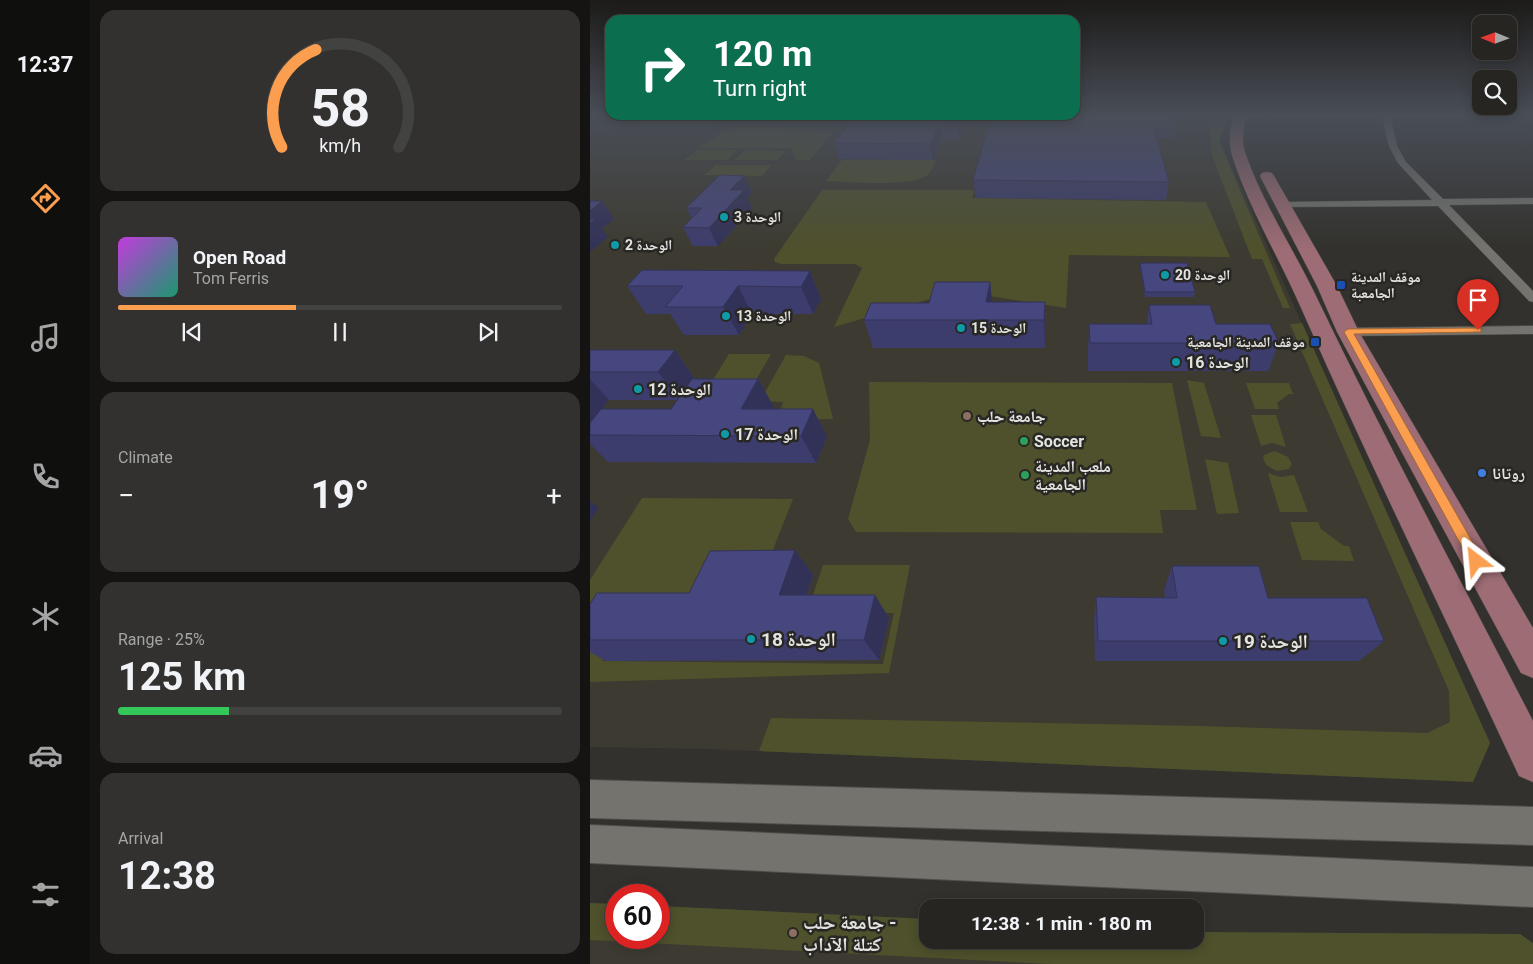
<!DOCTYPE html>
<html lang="en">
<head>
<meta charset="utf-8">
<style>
  body { margin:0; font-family:Roboto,"Noto Naskh Arabic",sans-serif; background:#32312f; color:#f1f3f6; height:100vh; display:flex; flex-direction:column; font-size:19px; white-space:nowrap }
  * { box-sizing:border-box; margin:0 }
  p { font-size:16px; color:#a4a5a5 }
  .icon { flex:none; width:28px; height:28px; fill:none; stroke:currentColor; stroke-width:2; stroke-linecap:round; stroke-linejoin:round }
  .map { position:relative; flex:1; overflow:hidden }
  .side { display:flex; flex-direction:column; gap:10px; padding:10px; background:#151413; width:500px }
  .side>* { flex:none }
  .banner { position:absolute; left:15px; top:15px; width:475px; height:105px; border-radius:15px; box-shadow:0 2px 12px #0003,0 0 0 1px #424240; background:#0b6e4f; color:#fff; overflow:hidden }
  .needle { width:32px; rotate:271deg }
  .controls { position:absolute; left:882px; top:15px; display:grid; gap:10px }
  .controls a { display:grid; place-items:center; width:45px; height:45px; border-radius:10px; background:#262522; box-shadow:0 2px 12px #0003,0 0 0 1px #424240; font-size:25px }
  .speed { position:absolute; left:15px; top:884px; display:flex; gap:10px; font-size:25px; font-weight:700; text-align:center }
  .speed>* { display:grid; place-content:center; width:65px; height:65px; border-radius:50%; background:#262522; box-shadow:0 2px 12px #0003,0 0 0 1px #424240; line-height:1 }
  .speed .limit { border:8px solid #d22; background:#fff; color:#111 }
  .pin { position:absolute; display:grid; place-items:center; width:42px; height:42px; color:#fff; margin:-51px -21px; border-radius:50% 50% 50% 0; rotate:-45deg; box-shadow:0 0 5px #0007 }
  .pin .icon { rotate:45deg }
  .me { position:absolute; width:55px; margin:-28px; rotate:331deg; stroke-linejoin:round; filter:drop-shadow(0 0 4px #0008) }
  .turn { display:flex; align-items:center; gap:18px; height:105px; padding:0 25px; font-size:22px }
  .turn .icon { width:65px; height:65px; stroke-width:2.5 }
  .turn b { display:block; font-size:35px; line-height:42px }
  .big { font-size:38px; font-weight:700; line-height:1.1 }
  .side .card { flex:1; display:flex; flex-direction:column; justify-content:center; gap:8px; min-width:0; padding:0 18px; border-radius:15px; background:#32312f }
  .side .dial { align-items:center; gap:0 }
  .dial svg { height:130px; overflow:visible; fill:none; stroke:#424240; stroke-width:7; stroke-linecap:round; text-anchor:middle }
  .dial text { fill:#f1f3f6; stroke:none }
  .song { display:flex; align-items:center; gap:15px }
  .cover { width:60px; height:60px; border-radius:8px; background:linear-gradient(135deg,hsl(290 70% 55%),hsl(160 70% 35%)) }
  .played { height:5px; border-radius:2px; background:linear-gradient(90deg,#fb9e50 40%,#424240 40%) }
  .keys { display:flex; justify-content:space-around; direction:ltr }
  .heat { display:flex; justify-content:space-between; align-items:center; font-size:28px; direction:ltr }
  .charge { height:8px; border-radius:4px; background:linear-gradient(90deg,#34c759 25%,#424240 0) }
  .trip { position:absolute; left:329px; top:899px; width:285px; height:50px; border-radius:15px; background:#262522; box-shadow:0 2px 12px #0003,0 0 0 1px #424240; font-weight:700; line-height:50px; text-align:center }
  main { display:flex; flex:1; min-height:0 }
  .menu { display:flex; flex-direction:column; width:90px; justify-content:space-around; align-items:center; background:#0f0f0e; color:#a4a5a5 }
  .menu .icon { width:35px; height:35px }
  .menu .active { color:#fb9e50 }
  .menu b { font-size:22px; color:#f1f3f6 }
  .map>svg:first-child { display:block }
</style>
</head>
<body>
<main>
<nav class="menu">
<b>12:37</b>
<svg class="icon active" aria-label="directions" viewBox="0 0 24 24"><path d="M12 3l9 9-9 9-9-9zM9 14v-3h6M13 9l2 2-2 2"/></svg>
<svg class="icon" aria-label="music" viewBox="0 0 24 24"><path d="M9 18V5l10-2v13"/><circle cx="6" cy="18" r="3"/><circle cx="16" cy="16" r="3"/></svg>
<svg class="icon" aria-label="phone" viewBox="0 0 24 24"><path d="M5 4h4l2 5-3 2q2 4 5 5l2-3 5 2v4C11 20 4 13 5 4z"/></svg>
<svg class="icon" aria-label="climate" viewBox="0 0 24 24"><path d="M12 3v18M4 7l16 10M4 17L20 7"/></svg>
<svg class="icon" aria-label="car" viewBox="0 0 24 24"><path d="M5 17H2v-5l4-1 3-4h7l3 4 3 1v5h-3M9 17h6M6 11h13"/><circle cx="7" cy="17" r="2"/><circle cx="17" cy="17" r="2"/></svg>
<svg class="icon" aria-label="filters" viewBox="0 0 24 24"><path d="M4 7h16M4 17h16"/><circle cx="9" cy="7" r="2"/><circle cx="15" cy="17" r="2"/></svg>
</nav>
<section class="side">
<div class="card dial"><svg viewBox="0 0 100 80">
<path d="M14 69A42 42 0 1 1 86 69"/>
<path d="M14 69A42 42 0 0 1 35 9" stroke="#fb9e50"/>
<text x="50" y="56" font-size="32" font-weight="700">58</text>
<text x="50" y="72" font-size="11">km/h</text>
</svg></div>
<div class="card">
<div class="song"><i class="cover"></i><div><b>Open Road</b><p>Tom Ferris</p></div></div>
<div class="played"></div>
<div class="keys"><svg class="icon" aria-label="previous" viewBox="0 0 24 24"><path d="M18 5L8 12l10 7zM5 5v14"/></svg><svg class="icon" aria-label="pause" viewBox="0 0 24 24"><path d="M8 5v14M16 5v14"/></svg><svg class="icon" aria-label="next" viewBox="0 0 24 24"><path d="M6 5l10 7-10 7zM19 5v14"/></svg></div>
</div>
<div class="card"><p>Climate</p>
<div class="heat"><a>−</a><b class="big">19°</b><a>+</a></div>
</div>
<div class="card"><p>Range · 25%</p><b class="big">125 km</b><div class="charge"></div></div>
<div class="card"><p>Arrival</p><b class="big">12:38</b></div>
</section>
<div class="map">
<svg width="943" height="964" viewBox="0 0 943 964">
  <rect width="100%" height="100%" fill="#32312d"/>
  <!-- built -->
  <path fill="#3d3b31" d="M0,115h639l-9,26 270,602 -17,39 -762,-33 -121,-2z
    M0,903l26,1v34h43v-32l268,13 1,21h267v-8l325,2 13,9v21h-943z"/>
  <!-- green -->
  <path fill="#4f512c" d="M53,115h37l42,9 -4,2h-91z
    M614,115h23l-8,26 71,167h-7l-21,-49h-10l-40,-103 -2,-27z
    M142,126l81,3 20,3 -23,28h-14l-5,-12h-93z
    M107,150h40l-10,10h-42z
    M155,150l41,1 -9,9h-43z
    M252,160h94c-3,6 -4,12 -10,16 -19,11 -77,6 -100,5z
    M126,165h56l-10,11 -58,-1z
    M232,190h152l-2,8 234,4 24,55 -161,-2 -3,53 -77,-12 -42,-2 -113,33 28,-59 -7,-4h-74l-6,-2 -1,-3z
    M712,323l188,420 -17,39 -714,-31 12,-33 429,8 227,7 23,-11 -1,-31 -159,-367z
    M139,354h42l-26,45h-44z
    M196,355l18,1 15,7 14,56 -55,1 5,-18 -23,-1z
    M597,380l17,3 17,55 -20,-2z
    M279,382l303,1 25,127h-37l3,23 -307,-1 -8,-13 22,-79z
    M656,383h43l4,11h-4l-12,9 2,6h-24z
    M661,415h25l10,32 -14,-4 -11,3z
    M685,451l13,6 4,7 -3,5 -12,2 -11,-6 -3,-7 1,-3z
    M615,459l23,4 11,50 -22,1z
    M678,473l12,4 14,-2 14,37h-28z
    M52,498l151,1 -25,63 -56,52 -83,-1 -27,48 281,3 11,-51h-87l16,-48h87l-21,108 -299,9v-102z
    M700,522h28l3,7 23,17h5l5,15 -52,-1z
    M0,903l26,1v34h43v-32l268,13 1,21h267v-8l325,2 13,9v21h-482l-461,-24z"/>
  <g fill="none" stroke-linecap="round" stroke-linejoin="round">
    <!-- minor casing -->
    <g stroke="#4e4e4a" stroke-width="1">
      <path id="minor" d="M792,115h8l7,31 9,16 37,37 90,-1v6l-84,1 84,86v11l-4,-1 -91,-95 -160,1v-4l4,-1 150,-2 -34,-37 -9,-17z
        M943,326v8l-185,2 -7,-4 7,-4z"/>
    </g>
    <!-- secondary casing -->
    <g stroke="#4e4e4a" stroke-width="2">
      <path id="secondary" d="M0,780l943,27v38l-943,-27z
        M0,825l943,42v40l-943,-44z"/>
    </g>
    <!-- primary casing -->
    <g stroke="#4e4e4a" stroke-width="1">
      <path id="primary" d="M644,115h12c-3,15 -5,26 0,40 17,49 47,93 69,139 69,144 145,285 218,427v61l-14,-6c-72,-155 -148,-309 -217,-466 -22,-51 -53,-101 -70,-155 -4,-14 -2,-25 2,-40z
        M677,172l5,1 2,3 63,110 22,46 174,296v50l-12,-5 -184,-341 -20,-46 -57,-110 2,-3z"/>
    </g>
    <!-- minor -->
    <use href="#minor" fill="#74736e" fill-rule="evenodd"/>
    <!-- secondary -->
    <use href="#secondary" fill="#74736e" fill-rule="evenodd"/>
    <!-- primary -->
    <use href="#primary" fill="#9d6c74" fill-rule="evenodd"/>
  </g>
  <!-- wall -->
  <path fill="#3d3d6d" d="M378,115l-9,25 -17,-1 -9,21 -94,-1 -5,-16z
    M402,115l185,7 -3,16h-17l12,44 -3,18 -190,-2 -3,-18z
    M154,176l8,17 -5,5 5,10 -34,38h-25l-10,-19 9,-8 -6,-11z
    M550,263l55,29 -1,5h-49l-5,-29z
    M220,271l11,28 -8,15h-61l-13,21h-55l-14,-21h-24l-19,-28z
    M400,282l2,20h53v46h-172l-9,-28 65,-17z
    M559,305l67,19 63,19 -11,28h-180v-19l1,-28h58z
    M0,350h85l19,28 80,29 -1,2 54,28 -11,26 -208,-1 -18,-18v-21l81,-14 6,-9h-68l-19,23z
    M582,566l96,32 116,43 -25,20h-264l-1,-41 2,-23 69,1 -1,-8z
    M223,575l-6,20 82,23 -10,42 -273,1 -16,-9v-48l99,-11z"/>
  <!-- shaded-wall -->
  <path fill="#323259" d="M370,115h8l-9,25 -2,-16z
    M350,124l2,15 -9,21 -3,-16z
    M154,176l8,17 -5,5 5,10 -34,38 -9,-18 21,-38z
    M12,201l12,18 -12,10 6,8 -18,15v-41z
    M220,271l11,28 -8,15 -12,-27z
    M400,282l3,28 -7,-8z
    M148,286l14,28 -13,21 -16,-28z
    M455,302v46l-1,-28z
    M85,350l19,28 -15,22 -21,-28z
    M0,379l19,21 -19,23z
    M168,379l16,28 -14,29 -19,-27z
    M223,409l14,28 -11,26 -15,-27z
    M0,501l9,7 -9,13z
    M205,550l18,25 -14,43 -20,-23z
    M285,595l14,23 -10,42 -15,-20z"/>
  <!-- building -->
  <path fill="#47477f" stroke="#323259" d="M266,115h104l-3,9h-17l-10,20 -96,-1z
    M402,115h182l3,7h-25l17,60 -196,-2z
    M130,175l24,1 -14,14h14l-35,38 -26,-1 19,-19h-16z
    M0,201h12l-12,10z
    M0,219h5l-5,4z
    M550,263h47l8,29h-50z
    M52,270l168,1 -9,16 -63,-1 -15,21h-58l18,-21h-56z
    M345,282h55l-4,20h59l-1,18h-180l7,-17h58z
    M559,305h61l6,19h54l9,19h-189l-1,-19h63z
    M0,350h85l-17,22h-68z
    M102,379h66l-17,30h72l-12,27 -211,-1v-12l11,-14h70z
    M205,550l-16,45h96l-11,45h-274v-36l7,-11h92l21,-42z
    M582,566h87l9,32h99l17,43h-286l-2,-44 81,1z"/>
  <!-- sky -->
  <linearGradient id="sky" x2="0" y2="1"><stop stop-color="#1c1b19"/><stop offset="0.46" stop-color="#494e57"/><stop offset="1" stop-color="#494e57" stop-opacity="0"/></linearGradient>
  <rect width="943" height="250" fill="url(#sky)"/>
  <!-- route -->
  <path fill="#fb9e50" stroke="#a36734" d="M888,328h3v4l-127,2 127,223 2,4 -2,4 -5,2 -4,-2 -128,-233 4,-3z"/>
  <!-- markers -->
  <g fill="#0f9aa8" stroke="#282723" stroke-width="2">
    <circle cx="134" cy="217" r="5"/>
    <circle cx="25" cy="245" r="5"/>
    <circle cx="575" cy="275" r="5"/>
    <circle cx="136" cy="316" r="5"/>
    <circle cx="371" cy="328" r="5"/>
    <circle cx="586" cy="362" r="5"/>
    <circle cx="48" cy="389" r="5"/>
    <circle cx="135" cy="434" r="5"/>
    <circle cx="161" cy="639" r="5"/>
    <circle cx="633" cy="641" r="5"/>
  </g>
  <g fill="#1a4fb4" stroke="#282723" stroke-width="2">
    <rect x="746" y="280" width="10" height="10" rx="2.5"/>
    <rect x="720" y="337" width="10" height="10" rx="2.5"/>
  </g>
  <g fill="#8d6e63" stroke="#282723" stroke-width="2">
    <circle cx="377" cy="416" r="5"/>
    <circle cx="203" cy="933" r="5"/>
  </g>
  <g fill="#2e9e5b" stroke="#282723" stroke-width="2">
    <circle cx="434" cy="441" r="5"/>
    <circle cx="435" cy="475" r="5"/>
  </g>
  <circle fill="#3f7fe0" stroke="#282723" stroke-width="2" cx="892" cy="473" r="5"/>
  <g text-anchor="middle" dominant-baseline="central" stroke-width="5" stroke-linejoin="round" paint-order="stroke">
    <!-- far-poi labels -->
    <g font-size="14" font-weight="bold" fill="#e3e3e0" stroke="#282723" text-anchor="start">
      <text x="144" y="217">الوحدة 3</text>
      <text x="35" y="245">الوحدة 2</text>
      <text x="585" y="275">الوحدة 20</text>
      <text x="761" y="277">موقف المدينة<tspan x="761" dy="16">الجامعبة</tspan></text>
      <text x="146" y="316">الوحدة 13</text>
      <text x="381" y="328">الوحدة 15</text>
      <text x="715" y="342" text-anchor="end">موقف المدينة الجامعية</text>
    </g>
    <!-- poi labels -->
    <g font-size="16" font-weight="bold" fill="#e3e3e0" stroke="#282723" text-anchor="start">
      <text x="596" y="362">الوحدة 16</text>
      <text x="58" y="389">الوحدة 12</text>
      <text x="387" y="416">جامعة حلب</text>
      <text x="145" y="434">الوحدة 17</text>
      <text x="444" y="441">Soccer</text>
      <text x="445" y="466">ملعب المدينة<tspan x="445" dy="18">الجامعية</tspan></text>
      <text x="902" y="473">روتانا</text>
    </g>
    <!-- near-poi labels -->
    <g font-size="19" font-weight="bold" fill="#e3e3e0" stroke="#282723" text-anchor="start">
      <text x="171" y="639">الوحدة 18</text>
      <text x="643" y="641">الوحدة 19</text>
      <text x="213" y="922">جامعة حلب -<tspan x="213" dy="22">كتلة الآداب</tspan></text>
    </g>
  </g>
</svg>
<div class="controls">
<a><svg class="needle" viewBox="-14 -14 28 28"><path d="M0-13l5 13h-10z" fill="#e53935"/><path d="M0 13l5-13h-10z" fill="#a4a5a5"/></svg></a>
<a><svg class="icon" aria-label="search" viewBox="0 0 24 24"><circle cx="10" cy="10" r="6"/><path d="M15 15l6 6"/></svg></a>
</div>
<div class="speed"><div class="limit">60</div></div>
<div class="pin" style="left:888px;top:330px;background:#d93025"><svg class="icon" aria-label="arrive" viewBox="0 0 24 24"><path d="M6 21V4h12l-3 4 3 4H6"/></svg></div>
<svg class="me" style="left:886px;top:561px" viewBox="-20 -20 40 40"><path d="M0-17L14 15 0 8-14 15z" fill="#fb9e50" stroke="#fff" stroke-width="4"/></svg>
<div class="trip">12:38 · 1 min · 180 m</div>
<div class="banner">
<div class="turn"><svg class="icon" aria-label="right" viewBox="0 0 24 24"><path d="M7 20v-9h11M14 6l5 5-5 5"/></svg><div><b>120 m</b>Turn right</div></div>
</div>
</div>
</main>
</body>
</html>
